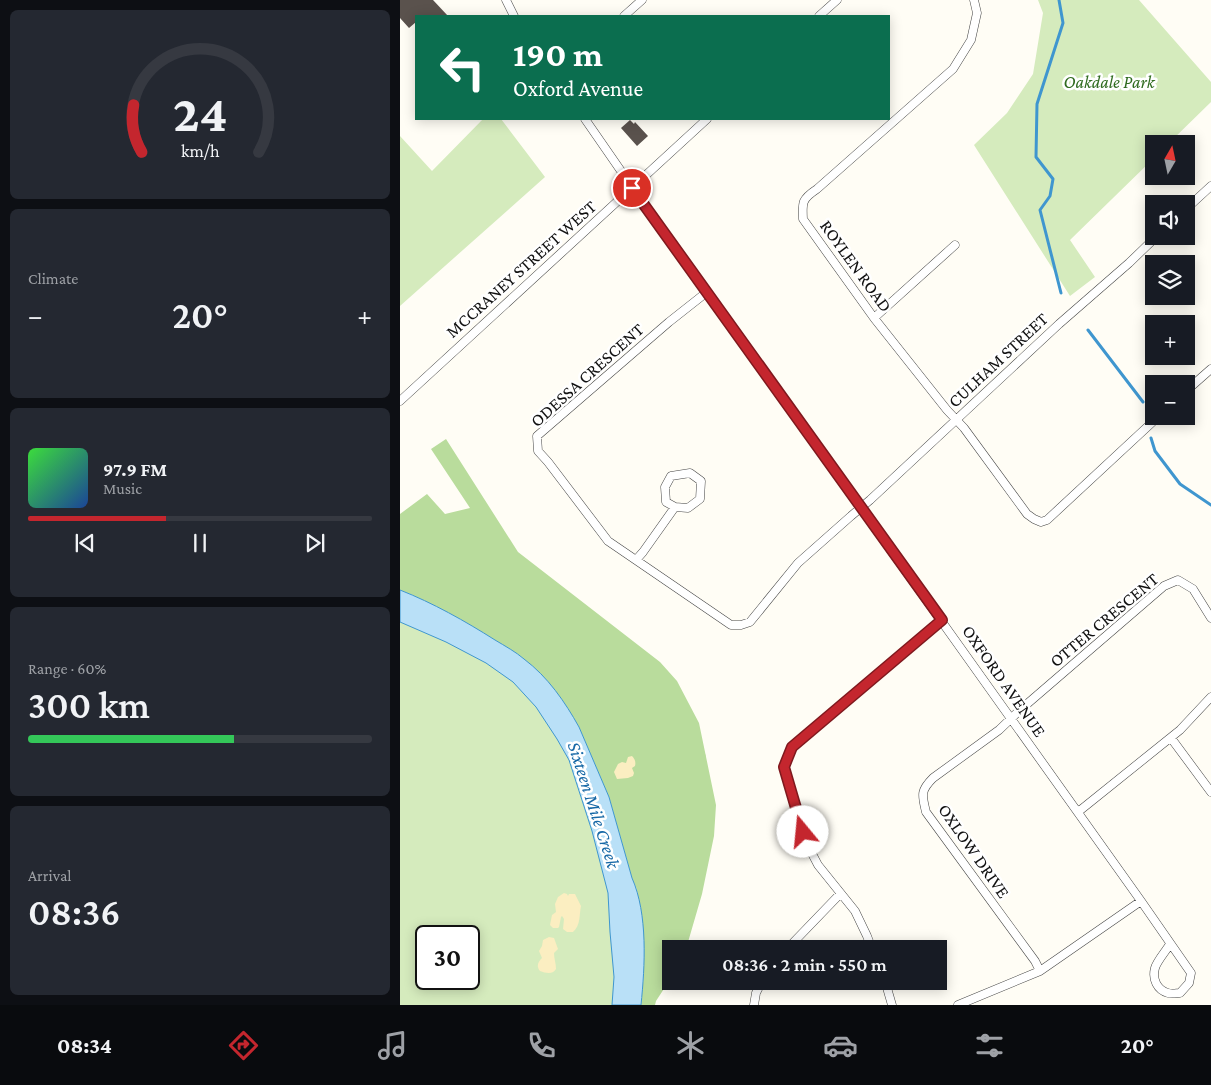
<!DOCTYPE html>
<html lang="en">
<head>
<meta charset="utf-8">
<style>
  body { margin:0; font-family:"Crimson Pro",serif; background:#242831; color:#f1f3f6; height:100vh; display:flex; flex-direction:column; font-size:19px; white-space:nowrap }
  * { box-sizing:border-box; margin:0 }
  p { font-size:16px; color:#9ea1a6 }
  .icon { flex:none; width:28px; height:28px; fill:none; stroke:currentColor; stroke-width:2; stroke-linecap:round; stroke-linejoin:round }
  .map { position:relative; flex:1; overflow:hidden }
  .drawer { display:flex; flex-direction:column; gap:10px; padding:10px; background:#0d0f14; width:400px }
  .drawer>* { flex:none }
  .guide { position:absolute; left:15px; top:15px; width:475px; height:105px; border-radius:0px; box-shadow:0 2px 12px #0003; background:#0b6e4f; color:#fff; overflow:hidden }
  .needle { width:32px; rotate:9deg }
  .fabs { position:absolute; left:745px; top:135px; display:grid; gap:10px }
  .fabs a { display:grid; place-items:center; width:50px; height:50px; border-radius:0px; background:#171b24; box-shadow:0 2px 12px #0003; font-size:25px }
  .speed { position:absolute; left:15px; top:925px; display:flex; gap:10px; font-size:25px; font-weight:700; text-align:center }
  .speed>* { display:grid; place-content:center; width:65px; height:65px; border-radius:50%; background:#171b24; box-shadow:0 2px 12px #0003; line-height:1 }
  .speed .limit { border:2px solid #111; border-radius:8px; background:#fff; color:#111 }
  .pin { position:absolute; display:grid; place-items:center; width:42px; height:42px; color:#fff; margin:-21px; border:2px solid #fff; border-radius:50%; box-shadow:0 1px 5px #0007 }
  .me { position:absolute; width:55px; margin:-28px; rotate:343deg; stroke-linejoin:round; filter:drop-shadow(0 0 4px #0008) }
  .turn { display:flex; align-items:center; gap:18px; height:105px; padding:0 15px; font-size:22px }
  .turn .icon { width:65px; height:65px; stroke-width:2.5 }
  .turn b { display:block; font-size:35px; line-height:42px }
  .big { font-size:38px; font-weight:600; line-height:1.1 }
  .drawer .tile { flex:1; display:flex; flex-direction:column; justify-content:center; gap:8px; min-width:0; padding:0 18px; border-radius:8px; background:#242831 }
  .drawer .dial { align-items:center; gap:0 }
  .dial svg { height:130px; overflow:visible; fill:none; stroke:#363941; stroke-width:7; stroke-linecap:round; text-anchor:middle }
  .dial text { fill:#f1f3f6; stroke:none }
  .song { display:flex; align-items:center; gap:15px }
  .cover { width:60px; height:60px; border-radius:8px; background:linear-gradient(135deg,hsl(120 70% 55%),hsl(220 70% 35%)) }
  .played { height:5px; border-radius:2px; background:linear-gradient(90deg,#c4262e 40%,#363941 40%) }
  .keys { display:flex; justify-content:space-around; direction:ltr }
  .heat { display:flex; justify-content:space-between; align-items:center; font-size:28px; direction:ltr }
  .charge { height:8px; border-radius:4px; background:linear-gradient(90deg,#34c759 60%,#363941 0) }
  .trip { position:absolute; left:262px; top:940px; width:285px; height:50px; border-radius:0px; background:#171b24; box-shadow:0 2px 12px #0003; font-weight:600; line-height:50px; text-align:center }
  .tab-bar { display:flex; height:80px; justify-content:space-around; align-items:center; background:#090b0e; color:#9ea1a6 }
  .tab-bar .icon { width:35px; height:35px }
  .tab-bar .on { color:#c4262e }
  .tab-bar b { font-size:22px; color:#f1f3f6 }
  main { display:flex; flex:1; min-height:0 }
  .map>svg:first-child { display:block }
</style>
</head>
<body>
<main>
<section class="drawer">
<div class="tile dial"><svg viewBox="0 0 100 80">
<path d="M14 69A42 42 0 1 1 86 69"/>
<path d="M14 69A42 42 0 0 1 9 40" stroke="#c4262e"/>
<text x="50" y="56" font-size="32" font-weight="700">24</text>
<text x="50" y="72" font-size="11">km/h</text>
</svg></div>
<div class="tile"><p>Climate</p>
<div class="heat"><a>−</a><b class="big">20°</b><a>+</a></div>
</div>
<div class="tile">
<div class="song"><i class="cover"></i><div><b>97.9 FM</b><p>Music</p></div></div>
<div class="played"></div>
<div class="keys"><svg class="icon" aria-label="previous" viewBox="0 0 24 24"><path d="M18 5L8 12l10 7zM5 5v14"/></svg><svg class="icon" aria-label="pause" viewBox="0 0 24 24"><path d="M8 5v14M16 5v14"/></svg><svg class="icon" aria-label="next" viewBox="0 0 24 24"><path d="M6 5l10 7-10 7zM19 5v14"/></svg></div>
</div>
<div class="tile"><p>Range · 60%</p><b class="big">300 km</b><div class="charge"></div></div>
<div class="tile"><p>Arrival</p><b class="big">08:36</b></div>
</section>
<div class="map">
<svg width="811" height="1005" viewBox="0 0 811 1005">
  <rect width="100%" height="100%" fill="#fffdf5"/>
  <!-- green -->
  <path fill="#d5ebbd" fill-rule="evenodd" d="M638,0h101l72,82v20l-43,42h-14v14l-84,82 25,37 -25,19 -96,-151 33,-32 26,-39 10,-61z
    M83,119h18l44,58 -145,129v-170l32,35z
    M0,534l275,154 31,68v82l-35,111 -35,56h-236zM26,936h43v43h-43z"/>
  <!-- forest -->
  <path fill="#b9dc9c" d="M46,439l72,113 142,110 17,19 22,42 17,82 -2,31 -12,58 -16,55h-15v29l-15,23 -1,4h-14l3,-30 -7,-86 -5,-11 -23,-81 -30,-70c-14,-25 -31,-50 -55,-68 -8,-7 -19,-13 -29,-19 -30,-19 -62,-37 -95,-50v-76l27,-20 18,20 25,-6 -39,-59z"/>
  <!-- sand -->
  <path fill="#fbeec1" d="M232,756c3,3 4,6 3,10l-3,2 2,5 -1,3 -5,2 -11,1 -3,-7 4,-8 4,-2 4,1 2,-6z
    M164,893l3,1 1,2 1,-2h6l6,12c-2,9 0,19 -8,26h-6l-4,-3 1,-10 -2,-3 -1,1 -2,10 -1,1h-5l-3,-3 2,-10 4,-3 -1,-8 3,-7z
    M149,937l5,1 4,11 -4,4c0,6 2,10 2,16 -4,6 -10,4 -16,2 -4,-5 -2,-9 2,-13l-3,-7 3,-5 1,-6z"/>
  <!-- water -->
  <path fill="#b9e0f7" stroke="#3f96cf" d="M0,590c33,13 65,31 95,50 10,6 21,12 29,19 24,18 41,43 55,68l30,70 23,81c16,36 13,88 9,127h-29l2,-28 -4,-45 -2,-39 -16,-62 -23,-71 -12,-21 -21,-32 -23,-25 -27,-19 -40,-21 -46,-20z"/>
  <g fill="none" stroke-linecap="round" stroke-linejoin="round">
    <!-- stream -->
    <path stroke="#3f96cf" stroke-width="3" d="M659,0l4,23 -26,81 -1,53 17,22 -3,17 -10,14 21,83
      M688,330l55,72
      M751,438l4,13 25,33 31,21"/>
  </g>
  <!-- building -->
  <path fill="#5a524d" d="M0,0h33l15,16h-32v6l-7,6 -9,-10z
    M230,120l4,4 1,-2 13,14 -11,10 -16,-18z"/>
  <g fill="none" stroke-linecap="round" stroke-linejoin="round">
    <!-- street casing -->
    <g stroke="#444" stroke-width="9">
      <path id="street" d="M106,0l8,16
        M574,0l3,13 -6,27 -18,29 -136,120c-15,10 -15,13 -14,30l71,99 73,92 17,18 63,86 7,5 7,3 6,-2 112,-104
        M224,16l18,-16
        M419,16l18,-16
        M185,119l54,78 502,704 50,72 -2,10 -9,10c-3,0 -8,1 -12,0 -11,-3 -16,-14 -13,-25 2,-7 11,-17 15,-24
        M786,209l25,-23
        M307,292l-38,30 -132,114 1,15 10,11 60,79 123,84h10l9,-3 48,-59 53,-47 19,-16 189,-176 70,-61 28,-27
        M474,318l81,-73
        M786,391l25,-22
        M0,401l307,-282
        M290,473l11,8 -1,18 -12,9 -13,-1 -9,-5 -1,-15 6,-11z
        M236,560l7,-8 32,-45
        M771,738l40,54
        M678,812l102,-82 31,-33
        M387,949l53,-55
        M472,949l-5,-13 -12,-25 -37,-46 -11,-21 -8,-25 -15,-52 8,-20 150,-127
        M640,971l-5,-10 -109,-149c-4,-17 -6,-21 7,-34l66,-48 21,-20 144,-124 14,-6 15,9 18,29
        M485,981l7,24
        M354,1005l2,-12 6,-12
        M558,1005l82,-34 101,-70"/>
    </g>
    <!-- street -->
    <use href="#street" stroke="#fff" stroke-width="8"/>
  </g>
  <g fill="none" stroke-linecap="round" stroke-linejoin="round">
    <!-- route casing -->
    <g stroke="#7f191e" stroke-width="12">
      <path id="route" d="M232,188l310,432 -150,127 -8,20 19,65"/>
    </g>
    <!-- route -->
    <use href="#route" stroke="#c4262e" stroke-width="9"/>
  </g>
  <g text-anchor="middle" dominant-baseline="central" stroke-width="5" stroke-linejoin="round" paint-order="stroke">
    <!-- park labels -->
    <g font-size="18" font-style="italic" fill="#2f6b1f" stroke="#fff">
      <text x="709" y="82">Oakdale Park</text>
    </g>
    <!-- street labels -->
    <g font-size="18" fill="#111" stroke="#fff">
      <text transform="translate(456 266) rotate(54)">ROYLEN ROAD</text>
      <text transform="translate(121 269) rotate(-42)">MCCRANEY STREET WEST</text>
      <text transform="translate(598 360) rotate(-43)">CULHAM STREET</text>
      <text transform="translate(187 375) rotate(-42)">ODESSA CRESCENT</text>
      <text transform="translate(704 620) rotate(-40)">OTTER CRESCENT</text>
      <text transform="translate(604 681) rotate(55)">OXFORD AVENUE</text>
      <text transform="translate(574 851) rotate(55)">OXLOW DRIVE</text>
    </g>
    <!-- water labels -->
    <g font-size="19" font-style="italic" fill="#1768a6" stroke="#fff">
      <text transform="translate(194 805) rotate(72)">Sixteen Mile Creek</text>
    </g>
  </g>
</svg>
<div class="fabs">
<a><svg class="needle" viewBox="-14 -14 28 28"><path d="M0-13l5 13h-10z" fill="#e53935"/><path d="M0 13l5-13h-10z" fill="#9ea1a6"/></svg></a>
<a><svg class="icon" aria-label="sound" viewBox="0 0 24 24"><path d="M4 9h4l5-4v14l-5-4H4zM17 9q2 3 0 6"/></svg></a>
<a><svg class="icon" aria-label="layers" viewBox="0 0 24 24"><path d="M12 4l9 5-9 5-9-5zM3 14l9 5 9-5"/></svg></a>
<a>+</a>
<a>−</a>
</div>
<div class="speed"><div class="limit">30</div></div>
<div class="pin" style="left:232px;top:188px;background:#d93025"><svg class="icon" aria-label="arrive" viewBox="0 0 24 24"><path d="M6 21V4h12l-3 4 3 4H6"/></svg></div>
<svg class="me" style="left:403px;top:832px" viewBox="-20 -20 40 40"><circle r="19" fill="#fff"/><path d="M0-13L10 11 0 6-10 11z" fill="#c4262e"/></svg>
<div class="trip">08:36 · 2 min · 550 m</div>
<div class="guide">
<div class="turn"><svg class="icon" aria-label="left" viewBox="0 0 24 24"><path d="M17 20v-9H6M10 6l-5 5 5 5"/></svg><div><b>190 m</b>Oxford Avenue</div></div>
</div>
</div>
</main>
<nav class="tab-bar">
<b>08:34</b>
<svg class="icon on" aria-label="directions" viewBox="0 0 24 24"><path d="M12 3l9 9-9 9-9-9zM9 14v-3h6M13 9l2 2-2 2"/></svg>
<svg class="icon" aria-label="music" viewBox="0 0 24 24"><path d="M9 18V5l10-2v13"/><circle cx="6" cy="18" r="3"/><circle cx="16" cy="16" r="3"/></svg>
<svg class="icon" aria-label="phone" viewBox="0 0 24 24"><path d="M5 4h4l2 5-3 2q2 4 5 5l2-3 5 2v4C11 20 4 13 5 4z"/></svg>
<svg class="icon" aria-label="climate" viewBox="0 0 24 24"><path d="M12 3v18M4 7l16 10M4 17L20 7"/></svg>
<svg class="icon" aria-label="car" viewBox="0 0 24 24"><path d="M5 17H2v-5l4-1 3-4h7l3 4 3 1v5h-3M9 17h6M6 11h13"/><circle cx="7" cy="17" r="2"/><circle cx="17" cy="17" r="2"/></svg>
<svg class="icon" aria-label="filters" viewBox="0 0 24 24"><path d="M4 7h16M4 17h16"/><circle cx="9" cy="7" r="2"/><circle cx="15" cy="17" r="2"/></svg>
<b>20°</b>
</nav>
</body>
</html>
